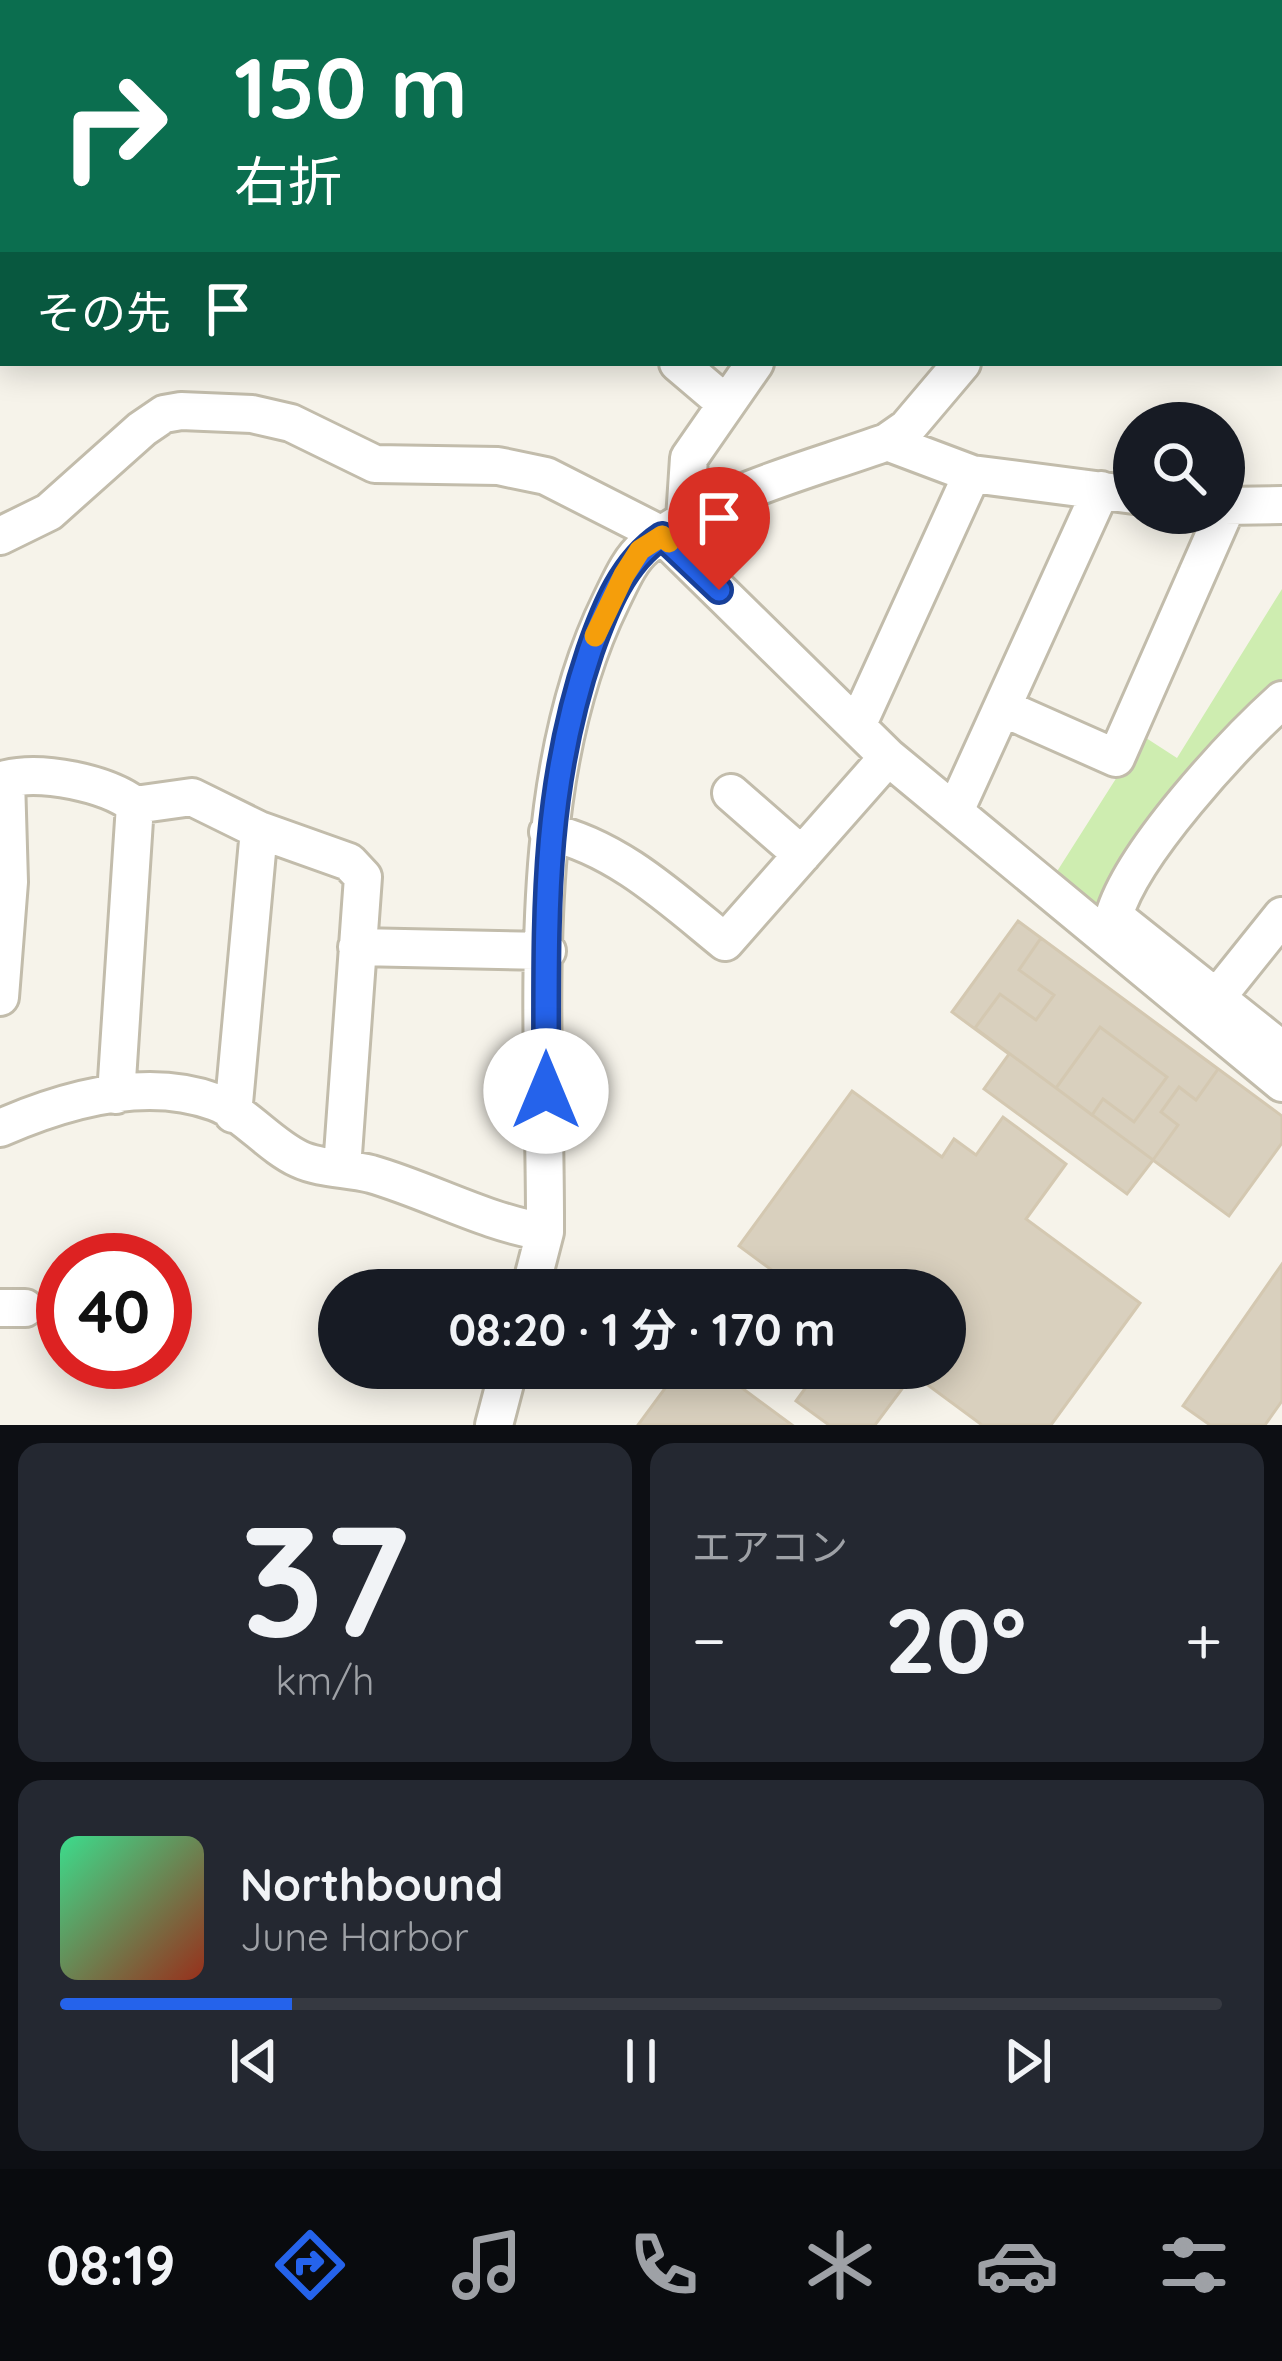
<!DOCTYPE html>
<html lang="ja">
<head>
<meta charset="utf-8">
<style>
  body { margin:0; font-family:Quicksand,"Noto Sans JP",sans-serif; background:#242831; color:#f1f3f6; height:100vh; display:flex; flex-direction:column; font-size:45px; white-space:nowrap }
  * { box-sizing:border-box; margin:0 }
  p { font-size:39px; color:#9ea1a6 }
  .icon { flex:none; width:66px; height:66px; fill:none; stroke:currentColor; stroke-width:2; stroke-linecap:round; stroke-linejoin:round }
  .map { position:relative; height:1425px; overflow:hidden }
  .panel { display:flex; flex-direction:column; gap:18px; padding:18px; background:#0d0f14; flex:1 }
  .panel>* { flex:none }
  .hud { position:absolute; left:0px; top:0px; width:1284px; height:366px; box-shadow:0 6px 30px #0003; background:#0b6e4f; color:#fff; overflow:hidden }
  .buttons { position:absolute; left:1113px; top:402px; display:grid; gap:24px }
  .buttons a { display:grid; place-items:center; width:132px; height:132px; border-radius:50%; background:#171b24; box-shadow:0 6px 30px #0003; font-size:60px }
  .speed { position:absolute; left:36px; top:1233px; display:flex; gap:24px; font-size:60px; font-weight:700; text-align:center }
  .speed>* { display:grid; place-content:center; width:156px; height:156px; border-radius:50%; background:#171b24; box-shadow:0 6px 30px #0003; line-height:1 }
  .speed .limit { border:18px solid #d22; background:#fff; color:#111 }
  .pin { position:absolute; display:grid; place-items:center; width:102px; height:102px; color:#fff; margin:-123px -51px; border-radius:50% 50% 50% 0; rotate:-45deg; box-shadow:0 0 12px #0007 }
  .pin .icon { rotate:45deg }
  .me { position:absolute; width:132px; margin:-66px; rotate:0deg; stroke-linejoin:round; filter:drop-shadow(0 0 9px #0008) }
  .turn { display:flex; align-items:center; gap:42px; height:252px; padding:0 36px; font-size:54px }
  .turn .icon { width:156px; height:156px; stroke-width:2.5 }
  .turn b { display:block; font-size:84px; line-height:102px }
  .then { display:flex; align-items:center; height:114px; padding:0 36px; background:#0003; gap:24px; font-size:45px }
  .big { font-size:90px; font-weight:700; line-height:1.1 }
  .panel .tile { flex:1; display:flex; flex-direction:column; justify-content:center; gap:18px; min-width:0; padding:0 42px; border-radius:24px; background:#242831 }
  .panel .dial { align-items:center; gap:0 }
  .dial b { font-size:156px; line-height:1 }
  .song { display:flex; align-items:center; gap:36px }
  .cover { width:144px; height:144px; border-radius:18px; background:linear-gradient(135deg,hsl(150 70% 55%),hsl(10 70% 35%)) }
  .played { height:12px; border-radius:6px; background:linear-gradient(90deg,#2563eb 20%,#363941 20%) }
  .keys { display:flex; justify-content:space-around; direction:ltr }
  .heat { display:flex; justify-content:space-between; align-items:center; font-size:66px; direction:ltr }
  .panel .tiles { flex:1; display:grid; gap:18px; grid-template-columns:1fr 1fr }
  .tile:last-child { grid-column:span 2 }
  .trip { position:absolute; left:318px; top:1269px; width:648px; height:120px; border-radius:60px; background:#171b24; box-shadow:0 6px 30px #0003; font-weight:700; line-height:120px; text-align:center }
  .menu { display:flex; height:192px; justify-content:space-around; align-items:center; background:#090b0e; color:#9ea1a6 }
  .menu .icon { width:84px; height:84px }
  .menu .active { color:#2563eb }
  .menu b { font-size:54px; color:#f1f3f6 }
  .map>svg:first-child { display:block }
</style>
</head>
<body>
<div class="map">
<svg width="1282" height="1425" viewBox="0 0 1282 1425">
  <rect width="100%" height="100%" fill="#f6f3ea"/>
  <!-- green -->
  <path fill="#ceedb0" d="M1282,589v102l-188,228 -45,-35 94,-148 34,22z"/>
  <!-- building -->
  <path fill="#d9d0be" stroke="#d4c8b1" stroke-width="3" d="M1018,921l264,195v27l-53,73 -76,-56 -26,34 -143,-105 25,-35 -57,-42z
    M1041,938l177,131 -22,31 -17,-13 -18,25 17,13 -25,35 -178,-132 25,-34 36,26 18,-25 -35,-25z
    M1100,1027l67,50 -33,45 -31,-23 -11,16 -36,-27z
    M852,1091l90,66 12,-18 22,16 27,-38 63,47 -40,55 114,84 -89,122h-69l-69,-51 -38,51h-46l-33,-24 24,-33h125v-78h-146l-60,-44z
    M1282,1264v137l-17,24h-55l-27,-19z
    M680,1368h35l77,57h-154z"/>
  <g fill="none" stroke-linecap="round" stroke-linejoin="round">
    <!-- minor casing -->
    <g stroke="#c2bcab" stroke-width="42">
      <path id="minor" d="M888,0l3,3
        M243,3l1,-3
        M557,3l2,-3
        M976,3l3,-3
        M1120,3l3,-3
        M1277,3l3,-3
        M1281,36h1
        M1281,109l1,1
        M0,158h3
        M678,363l47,40
        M887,442l85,32 162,21
        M1224,506l58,-1
        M685,519l4,-61 66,-95
        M0,536l49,-24 93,-83 22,-15 17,-3 71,3 39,9 84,41 123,2 48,10 116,59 226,222 394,326
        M1282,700c-50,45 -150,153 -168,216l168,134
        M1003,708l113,50 108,-245
        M857,726l115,-252
        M731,793l71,62
        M135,805l57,-8 67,33 90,32 14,15 -21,291
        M955,811l146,-321
        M548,832c69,15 124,67 177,110l163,-185
        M357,947l190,4
        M0,997l9,-115 -3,-103c36,-9 100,4 129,26l-19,290
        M1217,997l65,-81
        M233,1114l26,-284
        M0,1128c64,-28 145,-52 215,-26 30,11 54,43 84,57 21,10 49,9 72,15 59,17 113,48 174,58
        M530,1290l15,-58c1,-203 -25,-446 66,-631 9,-18 18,-41 34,-54 68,-54 162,-76 242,-105l20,-14 55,-65
        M0,1308h25
        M494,1425l15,-57"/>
    </g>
    <!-- minor -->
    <use href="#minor" stroke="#fff" stroke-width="36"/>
  </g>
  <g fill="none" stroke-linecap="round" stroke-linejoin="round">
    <!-- route casing -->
    <g stroke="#184099" stroke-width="30">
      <path id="route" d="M546,1091c1,-156 -7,-289 44,-440 15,-43 33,-89 72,-115l57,54"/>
    </g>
    <!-- route -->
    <use href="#route" stroke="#2563eb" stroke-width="21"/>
    <!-- slow -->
    <path stroke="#f59e0b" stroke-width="21" d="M595,636l29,-61 16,-25 22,-14 7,6"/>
  </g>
</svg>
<div class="buttons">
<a><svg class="icon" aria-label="search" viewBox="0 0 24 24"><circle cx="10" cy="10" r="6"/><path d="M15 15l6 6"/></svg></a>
</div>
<div class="speed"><div class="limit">40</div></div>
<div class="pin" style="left:719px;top:590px;background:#d93025"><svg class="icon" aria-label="arrive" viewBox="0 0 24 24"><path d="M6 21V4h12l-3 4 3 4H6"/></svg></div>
<svg class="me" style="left:546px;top:1091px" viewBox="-20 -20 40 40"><circle r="19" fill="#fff"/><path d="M0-13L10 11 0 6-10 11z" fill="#2563eb"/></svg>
<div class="trip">08:20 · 1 分 · 170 m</div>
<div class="hud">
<div class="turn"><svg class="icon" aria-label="right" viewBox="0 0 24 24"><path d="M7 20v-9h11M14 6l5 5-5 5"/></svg><div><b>150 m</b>右折</div></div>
<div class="then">その先<svg class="icon" aria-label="arrive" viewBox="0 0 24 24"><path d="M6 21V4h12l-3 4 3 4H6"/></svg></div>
</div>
</div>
<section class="panel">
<div class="tiles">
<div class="tile dial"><b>37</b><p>km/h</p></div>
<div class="tile"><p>エアコン</p>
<div class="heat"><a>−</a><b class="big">20°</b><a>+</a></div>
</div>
<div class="tile">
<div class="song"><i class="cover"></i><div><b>Northbound</b><p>June Harbor</p></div></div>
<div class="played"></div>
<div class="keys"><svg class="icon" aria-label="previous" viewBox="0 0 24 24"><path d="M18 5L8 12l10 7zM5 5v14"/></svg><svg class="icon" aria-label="pause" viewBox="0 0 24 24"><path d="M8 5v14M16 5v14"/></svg><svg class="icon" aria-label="next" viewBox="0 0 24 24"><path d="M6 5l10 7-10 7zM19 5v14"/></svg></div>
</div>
</div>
</section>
<nav class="menu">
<b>08:19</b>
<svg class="icon active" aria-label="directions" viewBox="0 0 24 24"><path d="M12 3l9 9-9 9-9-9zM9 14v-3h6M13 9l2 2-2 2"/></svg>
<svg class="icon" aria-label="music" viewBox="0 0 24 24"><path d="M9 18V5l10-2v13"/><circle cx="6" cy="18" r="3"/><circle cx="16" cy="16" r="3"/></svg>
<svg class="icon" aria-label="phone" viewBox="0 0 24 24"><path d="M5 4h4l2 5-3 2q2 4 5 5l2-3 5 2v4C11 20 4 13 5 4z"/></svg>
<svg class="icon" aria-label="climate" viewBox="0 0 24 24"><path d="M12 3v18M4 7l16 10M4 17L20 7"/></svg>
<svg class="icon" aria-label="car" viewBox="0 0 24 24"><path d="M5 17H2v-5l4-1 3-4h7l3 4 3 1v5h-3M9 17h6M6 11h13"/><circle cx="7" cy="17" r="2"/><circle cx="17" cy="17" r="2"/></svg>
<svg class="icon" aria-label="filters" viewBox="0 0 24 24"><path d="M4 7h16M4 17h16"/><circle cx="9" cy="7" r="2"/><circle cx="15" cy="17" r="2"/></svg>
</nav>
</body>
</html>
